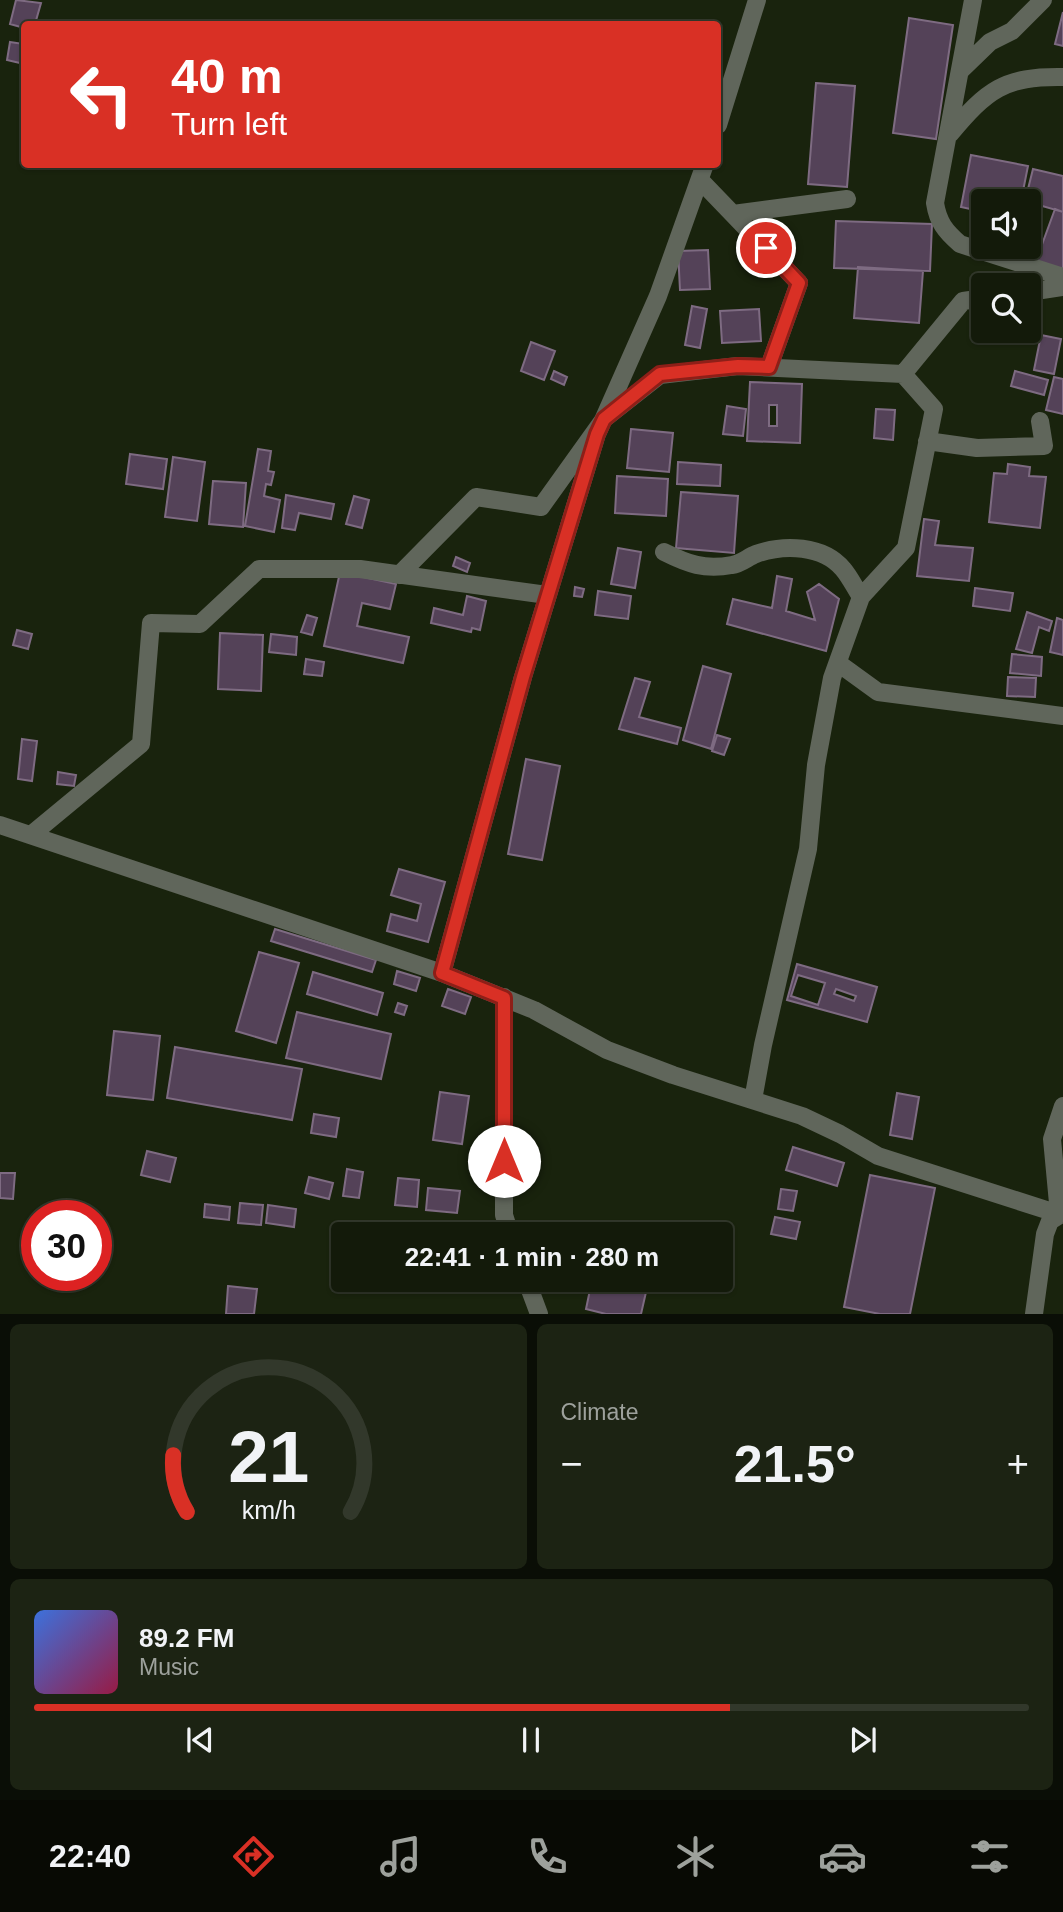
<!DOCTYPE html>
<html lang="en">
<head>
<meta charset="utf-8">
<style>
  body { margin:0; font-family:Helvetica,sans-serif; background:#1c2313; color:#f1f3f6; height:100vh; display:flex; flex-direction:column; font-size:26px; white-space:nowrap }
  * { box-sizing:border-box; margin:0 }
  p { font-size:23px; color:#9da19c }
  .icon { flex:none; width:38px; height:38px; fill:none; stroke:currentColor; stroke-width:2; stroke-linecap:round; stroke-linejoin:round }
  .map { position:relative; height:1314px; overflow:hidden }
  .drawer { display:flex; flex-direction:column; gap:10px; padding:10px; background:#0a0e06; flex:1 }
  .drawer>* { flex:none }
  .top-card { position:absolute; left:21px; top:21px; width:700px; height:147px; border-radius:7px; box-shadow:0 2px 5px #0004,0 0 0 2px #32382b; background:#d93025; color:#fff; overflow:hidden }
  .buttons { position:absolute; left:971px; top:189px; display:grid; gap:14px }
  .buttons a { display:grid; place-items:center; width:70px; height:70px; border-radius:7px; background:#131a0a; box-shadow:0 2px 5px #0004,0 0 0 2px #32382b; font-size:35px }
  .speed { position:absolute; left:21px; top:1200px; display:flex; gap:14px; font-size:35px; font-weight:700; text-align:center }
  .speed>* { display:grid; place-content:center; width:91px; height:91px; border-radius:50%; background:#131a0a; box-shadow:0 2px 5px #0004,0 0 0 2px #32382b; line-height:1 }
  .speed .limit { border:10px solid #d22; background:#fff; color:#111 }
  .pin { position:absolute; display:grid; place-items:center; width:60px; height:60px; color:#fff; margin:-30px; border:4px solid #fff; border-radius:50%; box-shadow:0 2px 7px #0007 }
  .me { position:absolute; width:77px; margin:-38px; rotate:0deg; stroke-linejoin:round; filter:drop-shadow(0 0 5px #0008) }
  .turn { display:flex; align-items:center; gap:24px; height:147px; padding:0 35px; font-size:32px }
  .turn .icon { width:91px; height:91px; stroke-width:2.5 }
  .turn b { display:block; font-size:49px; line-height:60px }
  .big { font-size:52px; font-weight:700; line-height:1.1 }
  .drawer .card { flex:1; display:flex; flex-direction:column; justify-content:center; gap:10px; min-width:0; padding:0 24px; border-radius:10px; background:#1c2313 }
  .drawer .dial { align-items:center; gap:0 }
  .dial svg { height:182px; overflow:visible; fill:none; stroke:#32382b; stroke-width:7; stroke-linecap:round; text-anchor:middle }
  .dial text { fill:#f1f3f6; stroke:none }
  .song { display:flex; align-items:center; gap:21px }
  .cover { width:84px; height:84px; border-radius:10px; background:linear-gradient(135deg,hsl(220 70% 55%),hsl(340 70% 35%)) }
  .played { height:7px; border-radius:4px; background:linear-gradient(90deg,#d93025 70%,#32382b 70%) }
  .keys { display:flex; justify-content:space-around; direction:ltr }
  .heat { display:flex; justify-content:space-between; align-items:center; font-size:38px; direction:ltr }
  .drawer .tiles { flex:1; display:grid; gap:10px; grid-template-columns:1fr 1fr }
  .card:last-child { grid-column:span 2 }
  .trip { position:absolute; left:331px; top:1222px; width:402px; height:70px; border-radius:7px; background:#131a0a; box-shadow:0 2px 5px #0004,0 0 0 2px #32382b; font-weight:700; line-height:70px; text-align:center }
  .dock { display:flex; height:112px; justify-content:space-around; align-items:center; background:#080a04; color:#9da19c }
  .dock .icon { width:49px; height:49px }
  .dock .selected { color:#d93025 }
  .dock b { font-size:32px; color:#f1f3f6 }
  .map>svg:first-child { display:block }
</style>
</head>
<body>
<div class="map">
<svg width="1063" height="1314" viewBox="0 0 1063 1314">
  <rect width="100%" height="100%" fill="#19230d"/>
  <!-- building -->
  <path fill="#544258" stroke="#7e6b82" stroke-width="2" fill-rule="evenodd" d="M16,0l25,3 -6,21h-11v4l-14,-4z
    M1063,12v34l-8,-2z
    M909,18l44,7 -17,114 -43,-6z
    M10,42l14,2v20l-17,-4z
    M816,83l39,3 -8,101 -39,-3z
    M971,155l57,11 -7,35h-37v11l-23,-5z
    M1033,169l30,7v36l-38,-11z
    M1055,209l8,3v58l-27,-9z
    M836,221l96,3 -2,47 -96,-3z
    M708,250l2,39 -30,1 -2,-39z
    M858,267l65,4 -4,52 -65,-5z
    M692,306l15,3 -7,39 -15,-3z
    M759,309l2,32 -39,2 -2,-32z
    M1041,335l20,4 -7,35 -20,-4z
    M531,342l24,9 -11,29 -23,-9z
    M554,371l13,6 -3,8 -13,-6z
    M1015,371l33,9 -4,15 -33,-9z
    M1054,377l9,2v35l-17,-4z
    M750,382l52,2 -2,59 -53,-2zM769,405h8v21h-8z
    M727,406l19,3 -3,27 -20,-2z
    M876,409l19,1 -2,30 -19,-2z
    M631,429l42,4 -4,39 -42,-4z
    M258,449l13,2 -3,20 6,1 -3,13 -5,-1 -2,12 16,4 -6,32 -29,-6z
    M130,454l37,5 -4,30 -37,-5z
    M173,457l32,5 -8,59 -32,-4z
    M678,462l43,3 -1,21 -43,-2z
    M1008,464l22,3 -1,9 17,1 -6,51 -51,-6 5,-49 13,1z
    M617,476l51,3 -2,37 -51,-3z
    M213,481l33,2 -3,44 -34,-3z
    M681,492l57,4 -4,57 -58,-5z
    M286,495l48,9 -3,15 -32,-6 -4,17 -13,-2z
    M354,496l15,4 -7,28 -16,-4z
    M924,519l15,2 -4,24 38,3 -4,33 -52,-5z
    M618,548l23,4 -6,36 -24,-4z
    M456,557l14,6 -3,9 -14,-6z
    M340,572l56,12 -6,25 -28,-6 -5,23 52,11 -6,26 -79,-17z
    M777,576l15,3 -6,32 29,9 -8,-28 12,-8 20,15 -13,52 -99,-27 6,-25 39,9z
    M575,587l9,2 -2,8 -8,-1z
    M975,588l38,5 -3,18 -37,-5z
    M598,591l33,5 -3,23 -33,-4z
    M467,596l19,5 -6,29 -8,-2 -1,4 -40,-9 3,-15 29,7z
    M1027,612l25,9 -3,10 -10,-4 -7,26 -16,-4z
    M307,615l10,3 -5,17 -11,-3z
    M1057,618l6,2v35l-13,-3z
    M17,630l15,4 -4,15 -15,-4z
    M220,633l43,2 -2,56 -43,-2z
    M271,634l26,3 -1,18 -27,-3z
    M1012,654l30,3 -1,19 -31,-3z
    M306,659l18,3 -2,14 -18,-2z
    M703,666l28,8 -20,75 -28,-9z
    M1008,677l28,1 -1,19 -28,-1z
    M635,678l15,4 -11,35 42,11 -4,16 -58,-15z
    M717,735l13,4 -6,16 -12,-4z
    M22,739l15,2 -5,40 -14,-2z
    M526,759l34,7 -18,94 -34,-6z
    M58,772l18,3 -2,11 -17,-2z
    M399,869l46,13 -17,60 -41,-11 4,-17 26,7 4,-17 -30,-9z
    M275,929l101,31 -4,12 -101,-31z
    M259,952l40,11 -23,80 -40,-12z
    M797,964l80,23 -10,35 -80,-22zM798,975l27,8 -7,22 -27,-9zM836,989l20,7 -2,5 -20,-7z
    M397,971l23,7 -4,13 -22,-7z
    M313,972l70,21 -6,22 -70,-21z
    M448,989l23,8 -6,17 -23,-8z
    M398,1003l9,3 -3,9 -9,-3z
    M297,1012l94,22 -10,45 -95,-21z
    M114,1031l46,5 -7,64 -46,-5z
    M175,1047l127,22 -10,51 -125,-22z
    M440,1092l29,4 -7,48 -29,-4z
    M897,1093l22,4 -7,42 -22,-4z
    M314,1114l25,4 -3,19 -25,-4z
    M793,1147l51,16 -7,23 -51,-16z
    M147,1151l29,7 -6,24 -29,-7z
    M347,1169l16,3 -4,26 -16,-2z
    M0,1173h15l-2,26 -13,-1z
    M870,1175l65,13 -25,126h-30l-36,-7z
    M309,1177l24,6 -4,16 -24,-6z
    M398,1178l21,2 -2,27 -22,-2z
    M428,1188l32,3 -3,22 -31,-3z
    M781,1189l16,2 -4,20 -15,-2z
    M240,1203l23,2 -2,20 -23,-2z
    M205,1204l25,3 -1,13 -25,-3z
    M268,1205l28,4 -2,18 -28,-4z
    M775,1217l25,5 -4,17 -25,-5z
    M623,1279h26l-8,35h-35l-20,-5 5,-24 30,6z
    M228,1286l29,3 -3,25h-28z"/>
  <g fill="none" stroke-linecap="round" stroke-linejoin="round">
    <!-- street -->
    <path stroke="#60665b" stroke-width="18" d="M973,0l-38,203c3,19 10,28 25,41l103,33
      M960,71l30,-29 22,-11 31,-31
      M718,125l39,-125
      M950,134c37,-44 54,-58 113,-57
      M700,180l99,103 -30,84
      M733,214l114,-15
      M1029,292l34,-5
      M927,441l50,7 67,-2 -4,-25
      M664,552c24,12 40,18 68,13 9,-1 16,-8 24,-11 28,-10 67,-9 87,15 7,8 12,19 18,28
      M399,575l77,-78 65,10 63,-88 56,-44 78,-9 165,8 60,-73 21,-3
      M838,663l40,29 185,24
      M0,825l442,148 92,37 73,40 66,25 129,41 38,18 38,22 181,58 -7,-75 11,-33
      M31,835l110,-91 10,-121 49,1 59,-55h101l187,26
      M442,973l81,-296 74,-243 61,-138 47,-132
      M504,997v218l6,19
      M753,1100l10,-55 45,-196 8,-84 16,-87 29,-81 45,-49 28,-139 -31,-35
      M526,1279l13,35
      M1034,1314l11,-80 5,-13 13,-8"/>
  </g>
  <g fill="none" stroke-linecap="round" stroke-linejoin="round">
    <!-- route casing -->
    <g stroke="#8d1f18" stroke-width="18">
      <path id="route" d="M504,1161v-163l-62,-25 81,-296 74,-243 7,-15 56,-45 78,-8 31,1 30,-84 -33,-35"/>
    </g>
    <!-- route -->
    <use href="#route" stroke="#d93025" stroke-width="12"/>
  </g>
</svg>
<div class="buttons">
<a><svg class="icon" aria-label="sound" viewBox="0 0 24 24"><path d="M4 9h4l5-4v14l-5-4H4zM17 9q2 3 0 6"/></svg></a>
<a><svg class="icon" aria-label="search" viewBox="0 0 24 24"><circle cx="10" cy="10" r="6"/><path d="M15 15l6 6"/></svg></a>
</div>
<div class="speed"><div class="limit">30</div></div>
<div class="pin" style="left:766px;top:248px;background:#d93025"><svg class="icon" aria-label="arrive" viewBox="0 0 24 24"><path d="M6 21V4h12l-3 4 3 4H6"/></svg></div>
<svg class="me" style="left:504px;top:1161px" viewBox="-20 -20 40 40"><circle r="19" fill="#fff"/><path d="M0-13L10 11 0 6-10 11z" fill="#d93025"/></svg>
<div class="trip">22:41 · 1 min · 280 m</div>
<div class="top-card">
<div class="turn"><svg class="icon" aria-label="left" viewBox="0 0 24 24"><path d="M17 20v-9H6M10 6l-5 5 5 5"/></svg><div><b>40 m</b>Turn left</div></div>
</div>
</div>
<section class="drawer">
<div class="tiles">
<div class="card dial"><svg viewBox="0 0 100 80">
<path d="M14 69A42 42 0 1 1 86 69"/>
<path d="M14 69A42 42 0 0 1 8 44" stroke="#d93025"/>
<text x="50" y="56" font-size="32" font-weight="700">21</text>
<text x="50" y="72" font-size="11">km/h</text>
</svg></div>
<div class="card"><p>Climate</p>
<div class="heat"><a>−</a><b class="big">21.5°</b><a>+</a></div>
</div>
<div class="card">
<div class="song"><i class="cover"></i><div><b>89.2 FM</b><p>Music</p></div></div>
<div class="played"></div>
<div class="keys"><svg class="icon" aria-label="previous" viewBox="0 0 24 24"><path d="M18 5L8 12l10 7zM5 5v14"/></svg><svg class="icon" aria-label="pause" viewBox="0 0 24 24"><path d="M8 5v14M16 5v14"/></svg><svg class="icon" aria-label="next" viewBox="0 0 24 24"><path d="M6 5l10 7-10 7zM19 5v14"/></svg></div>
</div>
</div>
</section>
<nav class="dock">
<b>22:40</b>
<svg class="icon selected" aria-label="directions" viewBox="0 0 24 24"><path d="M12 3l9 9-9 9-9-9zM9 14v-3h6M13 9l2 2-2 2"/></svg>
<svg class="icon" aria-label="music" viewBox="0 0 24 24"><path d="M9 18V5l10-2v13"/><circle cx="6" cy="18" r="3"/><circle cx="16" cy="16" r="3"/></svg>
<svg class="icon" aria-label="phone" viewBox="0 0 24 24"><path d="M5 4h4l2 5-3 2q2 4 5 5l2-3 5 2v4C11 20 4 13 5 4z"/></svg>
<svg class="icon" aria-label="climate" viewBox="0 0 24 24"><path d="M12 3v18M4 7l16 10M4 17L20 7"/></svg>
<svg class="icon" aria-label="car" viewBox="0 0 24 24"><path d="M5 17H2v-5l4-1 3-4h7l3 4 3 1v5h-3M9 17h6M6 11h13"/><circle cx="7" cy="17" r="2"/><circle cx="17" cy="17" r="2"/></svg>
<svg class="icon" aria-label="filters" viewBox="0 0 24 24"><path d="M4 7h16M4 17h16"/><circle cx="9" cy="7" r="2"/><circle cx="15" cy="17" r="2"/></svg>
</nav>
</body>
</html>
